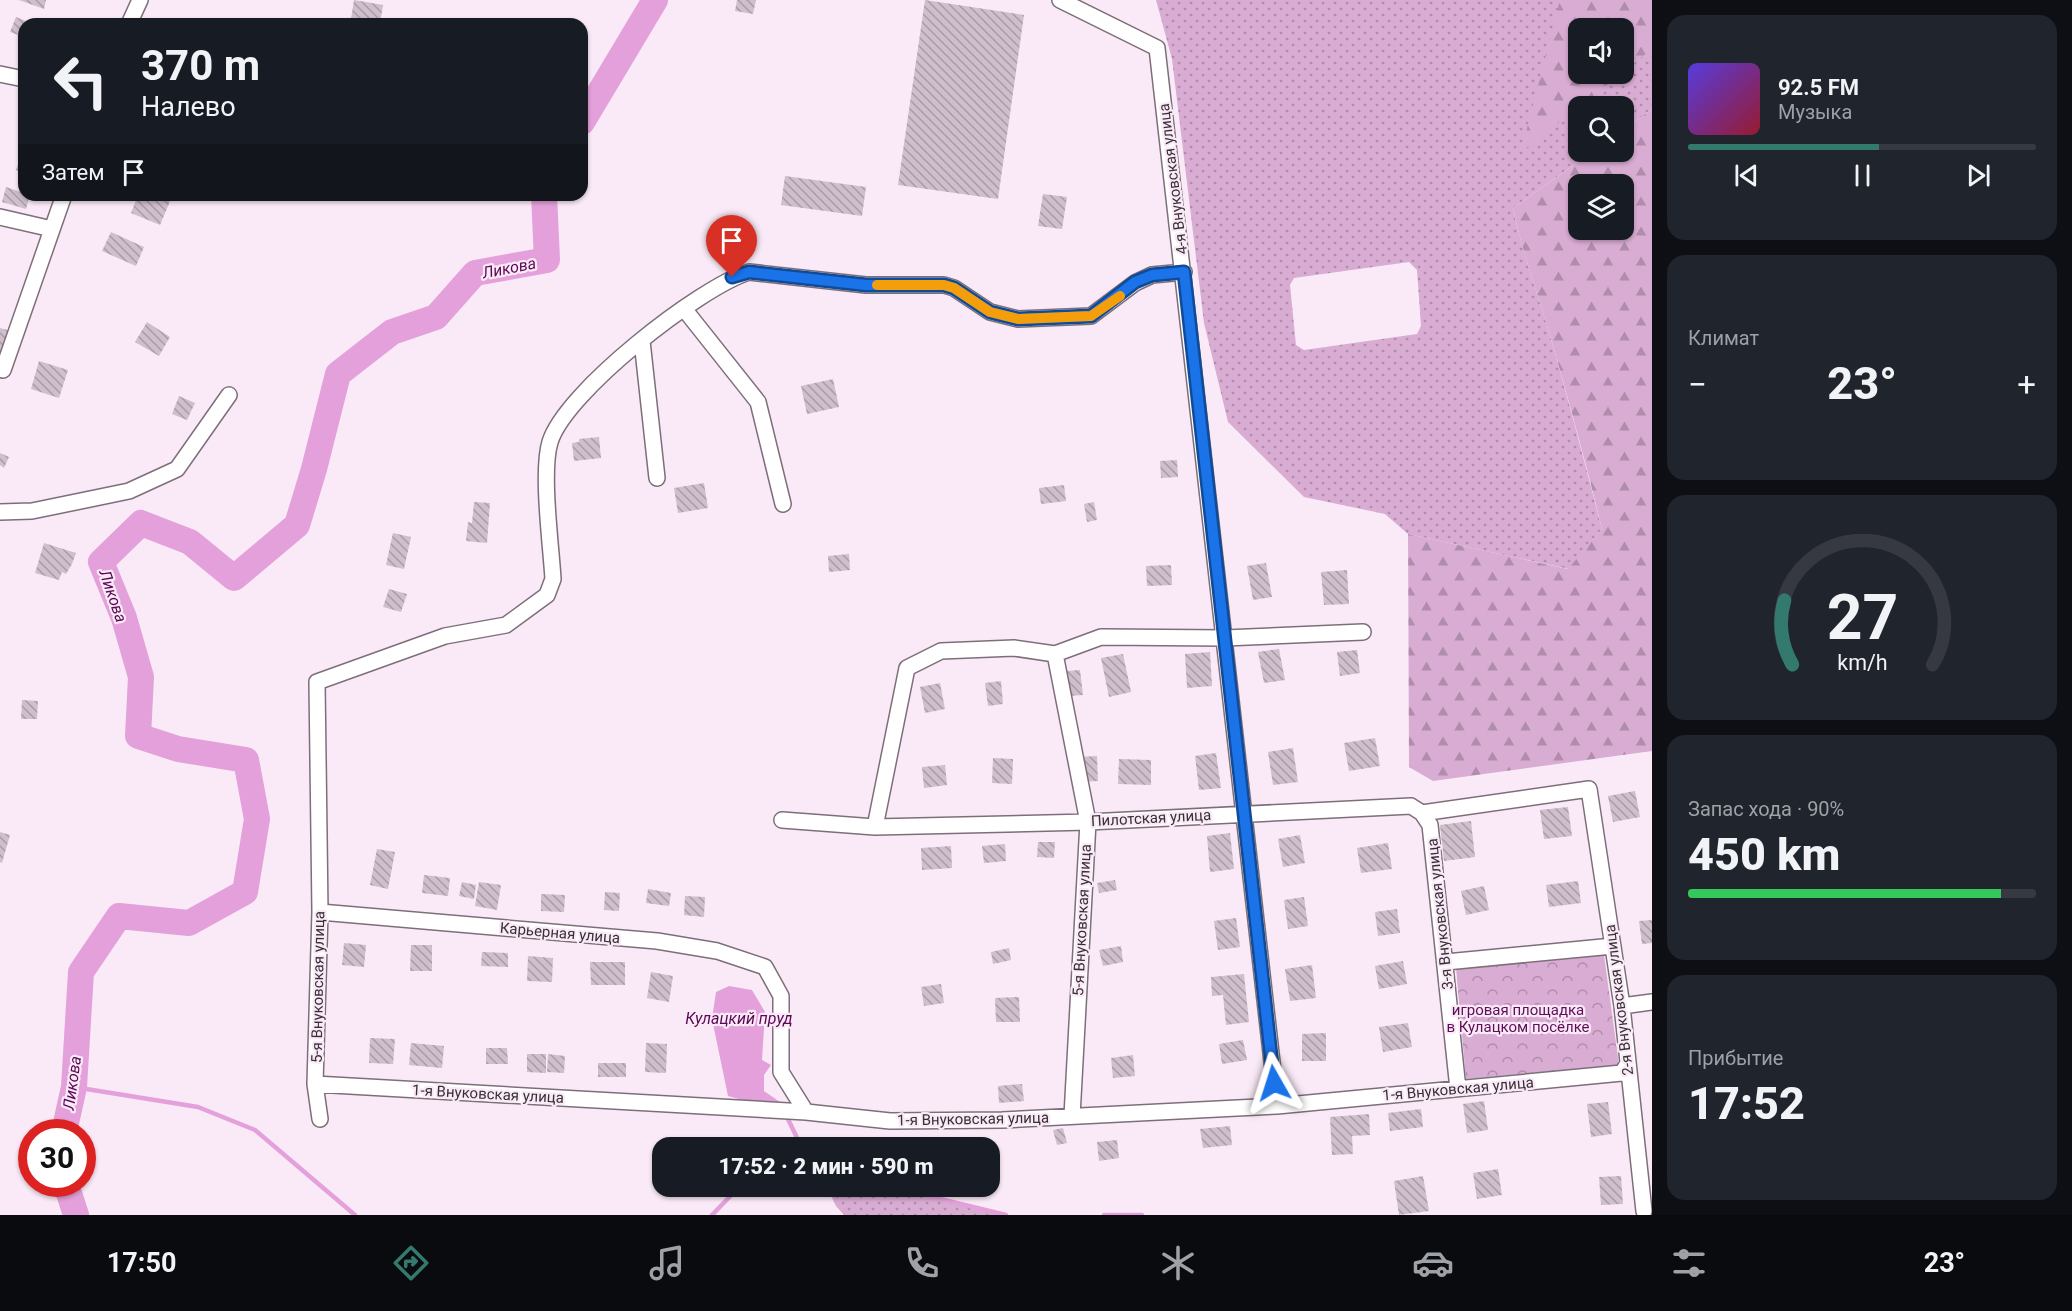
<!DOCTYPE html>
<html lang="ru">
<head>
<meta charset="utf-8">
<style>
  body { margin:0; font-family:Roboto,sans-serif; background:#20242c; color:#f1f3f6; height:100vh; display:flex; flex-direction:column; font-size:22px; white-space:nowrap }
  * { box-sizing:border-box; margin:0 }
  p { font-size:20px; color:#9ea1a6 }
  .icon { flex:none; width:33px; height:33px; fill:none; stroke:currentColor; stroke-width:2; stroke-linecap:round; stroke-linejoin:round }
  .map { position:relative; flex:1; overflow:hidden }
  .drawer { display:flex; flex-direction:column; gap:15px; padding:15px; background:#0d0f14; width:420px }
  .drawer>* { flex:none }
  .guide { position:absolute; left:18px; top:18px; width:570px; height:183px; border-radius:18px; box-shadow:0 2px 4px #0004; background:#171b24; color:#f1f3f6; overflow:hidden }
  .buttons { position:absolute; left:1568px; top:18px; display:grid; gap:12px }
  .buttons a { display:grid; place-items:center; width:66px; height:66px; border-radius:12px; background:#171b24; box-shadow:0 2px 4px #0004; font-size:30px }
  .speed { position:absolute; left:18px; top:1119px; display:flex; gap:12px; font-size:30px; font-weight:700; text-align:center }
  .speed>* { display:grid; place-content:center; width:78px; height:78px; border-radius:50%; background:#171b24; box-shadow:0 2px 4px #0004; line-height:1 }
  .speed .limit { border:9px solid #d22; background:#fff; color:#111 }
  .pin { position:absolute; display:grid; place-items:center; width:51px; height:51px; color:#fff; margin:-62px -26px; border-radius:50% 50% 50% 0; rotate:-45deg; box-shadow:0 0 6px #0007 }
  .pin .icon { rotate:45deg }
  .me { position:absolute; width:66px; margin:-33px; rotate:354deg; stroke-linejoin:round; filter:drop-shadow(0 0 4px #0008) }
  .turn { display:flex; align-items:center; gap:21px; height:126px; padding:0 24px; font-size:27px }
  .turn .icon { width:78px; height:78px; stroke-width:2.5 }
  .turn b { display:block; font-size:42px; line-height:51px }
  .then { display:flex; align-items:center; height:57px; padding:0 24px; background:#0003; gap:12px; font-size:22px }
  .big { font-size:45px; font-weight:800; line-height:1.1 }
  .drawer .tile { flex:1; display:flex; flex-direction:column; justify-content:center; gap:9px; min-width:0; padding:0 21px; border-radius:18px; background:#20242c }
  .drawer .dial { align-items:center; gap:0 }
  .dial svg { height:156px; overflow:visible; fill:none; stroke:#363941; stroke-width:7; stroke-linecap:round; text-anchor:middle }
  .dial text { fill:#f1f3f6; stroke:none }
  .song { display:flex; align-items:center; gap:18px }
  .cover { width:72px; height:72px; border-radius:9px; background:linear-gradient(135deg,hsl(250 70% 55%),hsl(350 70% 35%)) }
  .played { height:6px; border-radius:3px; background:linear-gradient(90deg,#34796e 55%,#363941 55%) }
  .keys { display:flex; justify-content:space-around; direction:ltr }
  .heat { display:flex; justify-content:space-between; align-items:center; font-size:33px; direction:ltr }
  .charge { height:9px; border-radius:4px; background:linear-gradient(90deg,#34c759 90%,#363941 0) }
  .trip { position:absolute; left:652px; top:1137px; width:348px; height:60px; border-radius:18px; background:#171b24; box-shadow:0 2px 4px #0004; font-weight:800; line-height:60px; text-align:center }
  .tabs { display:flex; height:96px; justify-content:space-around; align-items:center; background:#090b0e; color:#9ea1a6 }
  .tabs .icon { width:42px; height:42px }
  .tabs .current { color:#34796e }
  .tabs b { font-size:27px; color:#f1f3f6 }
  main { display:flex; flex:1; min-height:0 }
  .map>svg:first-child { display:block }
</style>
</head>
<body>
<main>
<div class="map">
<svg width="1652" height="1215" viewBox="0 0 1652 1215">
  <defs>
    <pattern id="grass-dots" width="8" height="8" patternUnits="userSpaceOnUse" patternTransform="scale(1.5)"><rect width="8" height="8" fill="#d9acd3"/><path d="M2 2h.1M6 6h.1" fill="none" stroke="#b18dac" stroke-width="1.8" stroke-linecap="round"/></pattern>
    <pattern id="forest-firs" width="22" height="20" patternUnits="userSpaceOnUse" patternTransform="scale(1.5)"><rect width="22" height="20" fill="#d9acd3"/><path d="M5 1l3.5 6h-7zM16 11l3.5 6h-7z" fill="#b18dac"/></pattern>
    <pattern id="park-crowns" width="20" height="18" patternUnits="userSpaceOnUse" patternTransform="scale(1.5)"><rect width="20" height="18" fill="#d9acd3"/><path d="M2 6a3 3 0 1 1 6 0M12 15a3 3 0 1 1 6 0" fill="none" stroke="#b18dac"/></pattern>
    <pattern id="building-back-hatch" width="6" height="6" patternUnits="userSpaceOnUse" patternTransform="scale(1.5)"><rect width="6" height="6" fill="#cfbfcc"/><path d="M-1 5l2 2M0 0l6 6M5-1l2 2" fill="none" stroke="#a99ca6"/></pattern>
  </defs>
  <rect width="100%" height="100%" fill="#faeaf7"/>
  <!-- grass -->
  <path fill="url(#grass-dots)" fill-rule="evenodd" d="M1156,0h496v109l-29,21v-24h-45v46h14l-79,56c8,39 21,75 33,114 20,68 38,138 56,207l-33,40 -161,-35 -23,-20 -81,-17 -76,-75 -24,-99 -32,-264zM1578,28h45v46h-45zM1409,262l8,8 4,56 -4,8 -113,16 -8,-5 -6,-60 4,-7z
    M826,1186l58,1 121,28h-161l-8,-9z"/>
  <!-- forest -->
  <path fill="url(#forest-firs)" fill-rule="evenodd" d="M1560,0h92v49l-29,23v-44h-45v46h43l-100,78z
    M1652,109v642l-219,30 -24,-14 -1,-233 160,35 34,-40c-17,-70 -36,-139 -56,-207 -12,-39 -25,-75 -33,-114l79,-56h31v-22zM1578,184h45v46h-45z"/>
  <!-- park -->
  <path fill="url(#park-crowns)" d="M1604,955l15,110 -153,14 -10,-111z"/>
  <!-- water -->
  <path fill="#e3a0da" d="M729,986l23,4 13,22 -3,48 9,5 -7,10v16l16,11 -17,4 -35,-10 -16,-77 4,-27z"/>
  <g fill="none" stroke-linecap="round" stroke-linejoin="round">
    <!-- stream -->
    <path stroke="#e3a0da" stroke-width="4.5" d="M74,1087l124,20 57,23 100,85
      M786,1115l16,33
      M887,1186l119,29
      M712,1215l28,-29
      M1104,1215h38"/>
    <!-- river -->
    <path stroke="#e3a0da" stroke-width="26" d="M582,122l73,-122
      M64,1132l10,-45 7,-115 38,-56 70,7 56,-31 12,-73 -11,-59 -68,-11 -40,-13 3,-59 -17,-59 -23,-56 40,-39 49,19 44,36 63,-53 17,-56 24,-95 54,-42 44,-15 39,-44 72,-13 -3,-65
      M66,1184l10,31"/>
  </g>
  <!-- building -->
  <path fill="url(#building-back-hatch)" d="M19,0h27l-2,9z
    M354,0l29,5 -3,19 -29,-5z
    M737,0h19l-3,14 -18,-3z
    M925,0l99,15 -26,184 -100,-14z
    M16,17l17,7h-9v13l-14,-5z
    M24,148v25l-8,-3z
    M785,176l81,11 -4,29 -81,-11z
    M6,187l24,8 -4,14 -24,-7z
    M1043,194l24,3 -5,32 -24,-3z
    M138,195h23l10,4 -11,26 -29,-12z
    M111,232l33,15 -8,19 -34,-15z
    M147,322l23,15 -11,19 -24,-14z
    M0,328l11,3 -6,22 -5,-1z
    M39,361l29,9 -9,28 -28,-9z
    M833,379l6,28 -32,7 -6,-28z
    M179,396l16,7 -8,17 -15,-6z
    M599,437l2,21 -27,3 -2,-18 7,-1v-3z
    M0,453l9,4 -5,11 -4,-3z
    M1177,460l1,17 -17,1 -1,-17z
    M704,483l4,25 -30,5 -4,-25z
    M1064,485l2,16 -25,3 -2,-16z
    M474,502l16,1 -3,40 -21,-2 2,-19 4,1z
    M1094,502l3,18 -10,2 -3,-18z
    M393,533l18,4 -7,32 -18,-4z
    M44,543l32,10 -4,11 -6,10 -4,-2 -3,8 -24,-7z
    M849,554l1,16 -21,2 -1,-16z
    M1266,563l6,34 -19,3 -6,-34z
    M1171,565l1,20 -25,1 -1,-20z
    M1347,570l2,34 -25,1 -3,-33z
    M389,589l18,5 -6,18 -18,-5z
    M1279,649l6,31 -21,3 -6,-31z
    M1357,650l3,23 -20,3 -3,-24z
    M1210,652l2,34 -25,2 -2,-34z
    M1123,654l8,38 -22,5 -8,-39z
    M1080,670l3,25 -14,1 -2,-25z
    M1001,681l2,23 -15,2 -3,-23z
    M940,683l5,26 -20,4 -5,-26z
    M22,700l16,1 -1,18h-16z
    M1375,738l5,28 -31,5 -5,-28z
    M1293,748l5,34 -25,3 -5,-33z
    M1216,753l5,35 -22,2 -4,-34z
    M1097,756l1,25 -17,1 -2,-25z
    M993,758l20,1 -1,25 -20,-1z
    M1119,759l32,1v25l-33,-1z
    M945,765l2,20 -23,3 -2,-21z
    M1635,791l5,26 -27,5 -5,-26z
    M1568,807l4,29 -28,3 -4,-29z
    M1471,821l4,36 -31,4 -4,-36z
    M0,832l10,3 -8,28 -2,-1z
    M1230,833l4,36 -24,3 -3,-36z
    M1300,835l5,28 -22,4 -5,-28z
    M1038,842h17l-1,16 -17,-1z
    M1388,843l4,26 -31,4 -4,-25z
    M1005,844l1,17 -22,2 -2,-17z
    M951,846l1,22 -30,2 -1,-22z
    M377,849l18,3 -7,37 -18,-4z
    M424,875l26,3 -2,18 -26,-3z
    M1115,880l2,10 -18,3 -2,-10z
    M1578,881l3,22 -32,4 -3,-22z
    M462,882l14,3 -2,14 -15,-3z
    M479,882l22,3 -4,25 -22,-4z
    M1484,886l5,24 -23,5 -5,-24z
    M648,889l23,4 -2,13 -23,-3z
    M605,892l15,1 -1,18 -15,-1z
    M541,894l24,1 -1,17 -23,-1z
    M685,896l20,1 -1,20 -20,-2z
    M1304,897l4,29 -20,3 -4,-29z
    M1397,909l3,24 -22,3 -3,-24z
    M1236,918l4,29 -22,3 -4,-29z
    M1652,920v23l-10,1 -3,-23z
    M344,943l22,2 -2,22 -22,-2z
    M411,945h21v26h-22z
    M1121,946l2,16 -20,4 -4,-16z
    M1009,948l2,12 -18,4 -2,-12z
    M482,952l26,1v14l-27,-1z
    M528,956l25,2 -1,24 -25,-1z
    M1403,961l4,23 -28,5 -4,-23z
    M590,962h35v23h-34z
    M1312,965l4,33 -26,3 -5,-32z
    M651,972l22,4 -4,26 -22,-4z
    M1244,974l5,48 -23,3 -3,-30 -11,1 -1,-19z
    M941,984l3,19 -20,3 -3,-19z
    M1019,997l1,25h-24l-1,-24z
    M1408,1023l4,24 -29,5 -4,-25z
    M1326,1033v28h-24v-27z
    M370,1038l25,1 -2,25 -24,-1z
    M1243,1040l4,20 -25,4 -3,-20z
    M411,1043l33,3 -2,22 -33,-3z
    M646,1043l21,1 -1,29 -21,-1z
    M486,1048h21l1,16h-22z
    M527,1054h19v19l-19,-1z
    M548,1054l17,2 -1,17 -17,-1z
    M1133,1055l2,21 -22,2 -2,-20z
    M598,1063h28v14h-28z
    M1022,1084l2,17 -25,2 -1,-17z
    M1484,1101l4,29 -21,3 -4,-29z
    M1608,1102l4,32 -21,3 -4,-33z
    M1421,1109l2,18 -33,4 -2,-18z
    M1369,1114l1,21 -18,1 1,18 -21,1 -2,-38z
    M1230,1126l2,19 -29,3 -3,-19z
    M1063,1128l4,15 -10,2 -4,-15z
    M1117,1140l2,18 -20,3 -2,-19z
    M1498,1169l4,26 -25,4 -4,-26z
    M1423,1176l6,35 -30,4 -5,-34z
    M1621,1176l2,28 -22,1 -2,-28z"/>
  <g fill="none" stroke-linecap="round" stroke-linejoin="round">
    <!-- minor casing -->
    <g stroke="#7d6f7a" stroke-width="18">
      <path id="minor" d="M1060,0l97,48 120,1058
        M129,24l11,-24
        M0,74l24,5
        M0,217l52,12
        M685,310l73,92 25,102
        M642,341l15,137
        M3,370l61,-175
        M0,512l32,-1 97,-20 48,-22 52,-74
        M1055,654l33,168 -16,294
        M1422,813l8,12 28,264
        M782,820l93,7 213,-5 323,-16 11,7 167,-24 33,217 22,205
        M875,827l32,-159 34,-17 73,-3 41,6 46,-17 124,1 138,-6
        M320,912l337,29 60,10 48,16 16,29v76l25,40
        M1446,962l167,-16
        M1622,1006l30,-4
        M315,1084l491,28 84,9 112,-1 275,-14 345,-33 5,-8
        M320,1119l-5,-35 5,-172 -3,-230 128,-46 61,-11 41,-30 6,-16c-2,-34 -12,-107 -3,-137 15,-50 150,-155 199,-170l117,13h78l10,3 36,24 28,7 73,-3 44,-33 17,-8 32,-3"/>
    </g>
    <!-- minor -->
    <use href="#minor" stroke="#fff" stroke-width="15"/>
  </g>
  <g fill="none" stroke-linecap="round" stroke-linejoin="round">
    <!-- route casing -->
    <g stroke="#114b97" stroke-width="15">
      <path id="route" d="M732,277l17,-5 117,13h78l10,3 36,24 28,7 73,-3 44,-34 17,-7 32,-3 90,811"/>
    </g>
    <!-- route -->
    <use href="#route" stroke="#1a73e8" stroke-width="10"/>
    <!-- slow -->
    <path stroke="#f59e0b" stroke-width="10" d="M877,285h67l10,3 36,24 28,7 73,-3 29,-20"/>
  </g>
  <g text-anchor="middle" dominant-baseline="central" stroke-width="4.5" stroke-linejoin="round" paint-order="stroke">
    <!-- street labels -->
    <g font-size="15" fill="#373136" stroke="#faeaf7">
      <text transform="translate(1173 179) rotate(-97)">4-я Внуковская улица</text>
      <text transform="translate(1151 818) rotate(-3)">Пилотская улица</text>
      <text transform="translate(1440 914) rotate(-96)">3-я Внуковская улица</text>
      <text transform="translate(1082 920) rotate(-87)">5-я Внуковская улица</text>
      <text transform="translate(560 933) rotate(5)">Карьерная улица</text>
      <text transform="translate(318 987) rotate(-89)">5-я Внуковская улица</text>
      <text transform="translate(1619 1000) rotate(-97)">2-я Внуковская улица</text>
      <text transform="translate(1458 1089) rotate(-5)">1-я Внуковская улица</text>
      <text transform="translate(488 1094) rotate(3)">1-я Внуковская улица</text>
      <text transform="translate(973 1119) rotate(-1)">1-я Внуковская улица</text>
    </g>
    <!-- park labels -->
    <g font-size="15" fill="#5e0e59" stroke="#faeaf7">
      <text x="1518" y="1010">игровая площадка<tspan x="1518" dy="17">в Кулацком посёлке</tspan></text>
    </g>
    <!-- water labels -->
    <g font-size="16" font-style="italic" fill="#5a0855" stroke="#faeaf7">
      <text transform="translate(509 268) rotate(-11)">Ликова</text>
      <text transform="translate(113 596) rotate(71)">Ликова</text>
      <text x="739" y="1018">Кулацкий пруд</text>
      <text transform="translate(72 1083) rotate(-82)">Ликова</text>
    </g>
  </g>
</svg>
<div class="buttons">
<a><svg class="icon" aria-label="sound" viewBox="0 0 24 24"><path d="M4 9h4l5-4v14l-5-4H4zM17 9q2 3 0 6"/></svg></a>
<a><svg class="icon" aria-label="search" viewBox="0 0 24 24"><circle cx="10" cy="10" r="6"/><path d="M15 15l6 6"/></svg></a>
<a><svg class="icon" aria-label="layers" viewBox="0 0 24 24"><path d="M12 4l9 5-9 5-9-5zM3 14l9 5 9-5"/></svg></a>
</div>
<div class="speed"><div class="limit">30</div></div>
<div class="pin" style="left:732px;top:277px;background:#d93025"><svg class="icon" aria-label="arrive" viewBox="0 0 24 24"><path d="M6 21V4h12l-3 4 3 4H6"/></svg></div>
<svg class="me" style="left:1274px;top:1083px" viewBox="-20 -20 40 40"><path d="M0-17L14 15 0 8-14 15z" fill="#1a73e8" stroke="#fff" stroke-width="4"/></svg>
<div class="trip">17:52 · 2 мин · 590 m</div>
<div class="guide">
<div class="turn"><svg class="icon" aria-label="left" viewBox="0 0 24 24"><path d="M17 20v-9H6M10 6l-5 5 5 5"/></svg><div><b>370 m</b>Налево</div></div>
<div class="then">Затем<svg class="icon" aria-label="arrive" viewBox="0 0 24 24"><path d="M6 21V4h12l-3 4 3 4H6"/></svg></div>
</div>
</div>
<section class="drawer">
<div class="tile">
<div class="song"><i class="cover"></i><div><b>92.5 FM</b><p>Музыка</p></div></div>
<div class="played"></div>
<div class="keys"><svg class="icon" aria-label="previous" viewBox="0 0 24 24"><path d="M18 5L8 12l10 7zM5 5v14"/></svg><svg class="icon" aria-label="pause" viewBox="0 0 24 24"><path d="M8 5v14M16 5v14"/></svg><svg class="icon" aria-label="next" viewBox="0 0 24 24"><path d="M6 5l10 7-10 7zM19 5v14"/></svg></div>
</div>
<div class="tile"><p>Климат</p>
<div class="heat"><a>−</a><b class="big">23°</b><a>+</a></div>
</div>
<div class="tile dial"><svg viewBox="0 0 100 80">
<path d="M14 69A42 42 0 1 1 86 69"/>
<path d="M14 69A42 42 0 0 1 10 36" stroke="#34796e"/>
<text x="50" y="56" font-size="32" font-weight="700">27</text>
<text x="50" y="72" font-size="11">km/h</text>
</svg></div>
<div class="tile"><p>Запас хода · 90%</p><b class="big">450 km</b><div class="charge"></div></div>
<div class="tile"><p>Прибытие</p><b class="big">17:52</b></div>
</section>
</main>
<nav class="tabs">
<b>17:50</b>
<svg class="icon current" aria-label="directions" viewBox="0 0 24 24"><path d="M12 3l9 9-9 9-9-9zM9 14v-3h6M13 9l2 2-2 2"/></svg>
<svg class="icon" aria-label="music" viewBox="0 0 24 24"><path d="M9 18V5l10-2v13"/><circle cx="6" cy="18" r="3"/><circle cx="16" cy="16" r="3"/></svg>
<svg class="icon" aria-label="phone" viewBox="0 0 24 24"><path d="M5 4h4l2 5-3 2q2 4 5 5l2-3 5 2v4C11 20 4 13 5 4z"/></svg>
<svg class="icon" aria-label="climate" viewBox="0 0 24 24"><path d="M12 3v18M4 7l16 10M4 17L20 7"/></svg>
<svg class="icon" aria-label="car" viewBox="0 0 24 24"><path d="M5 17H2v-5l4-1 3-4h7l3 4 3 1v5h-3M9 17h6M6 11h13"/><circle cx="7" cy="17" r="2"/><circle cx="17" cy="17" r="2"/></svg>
<svg class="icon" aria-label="filters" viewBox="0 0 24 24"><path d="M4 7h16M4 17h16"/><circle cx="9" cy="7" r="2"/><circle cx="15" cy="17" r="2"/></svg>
<b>23°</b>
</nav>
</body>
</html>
